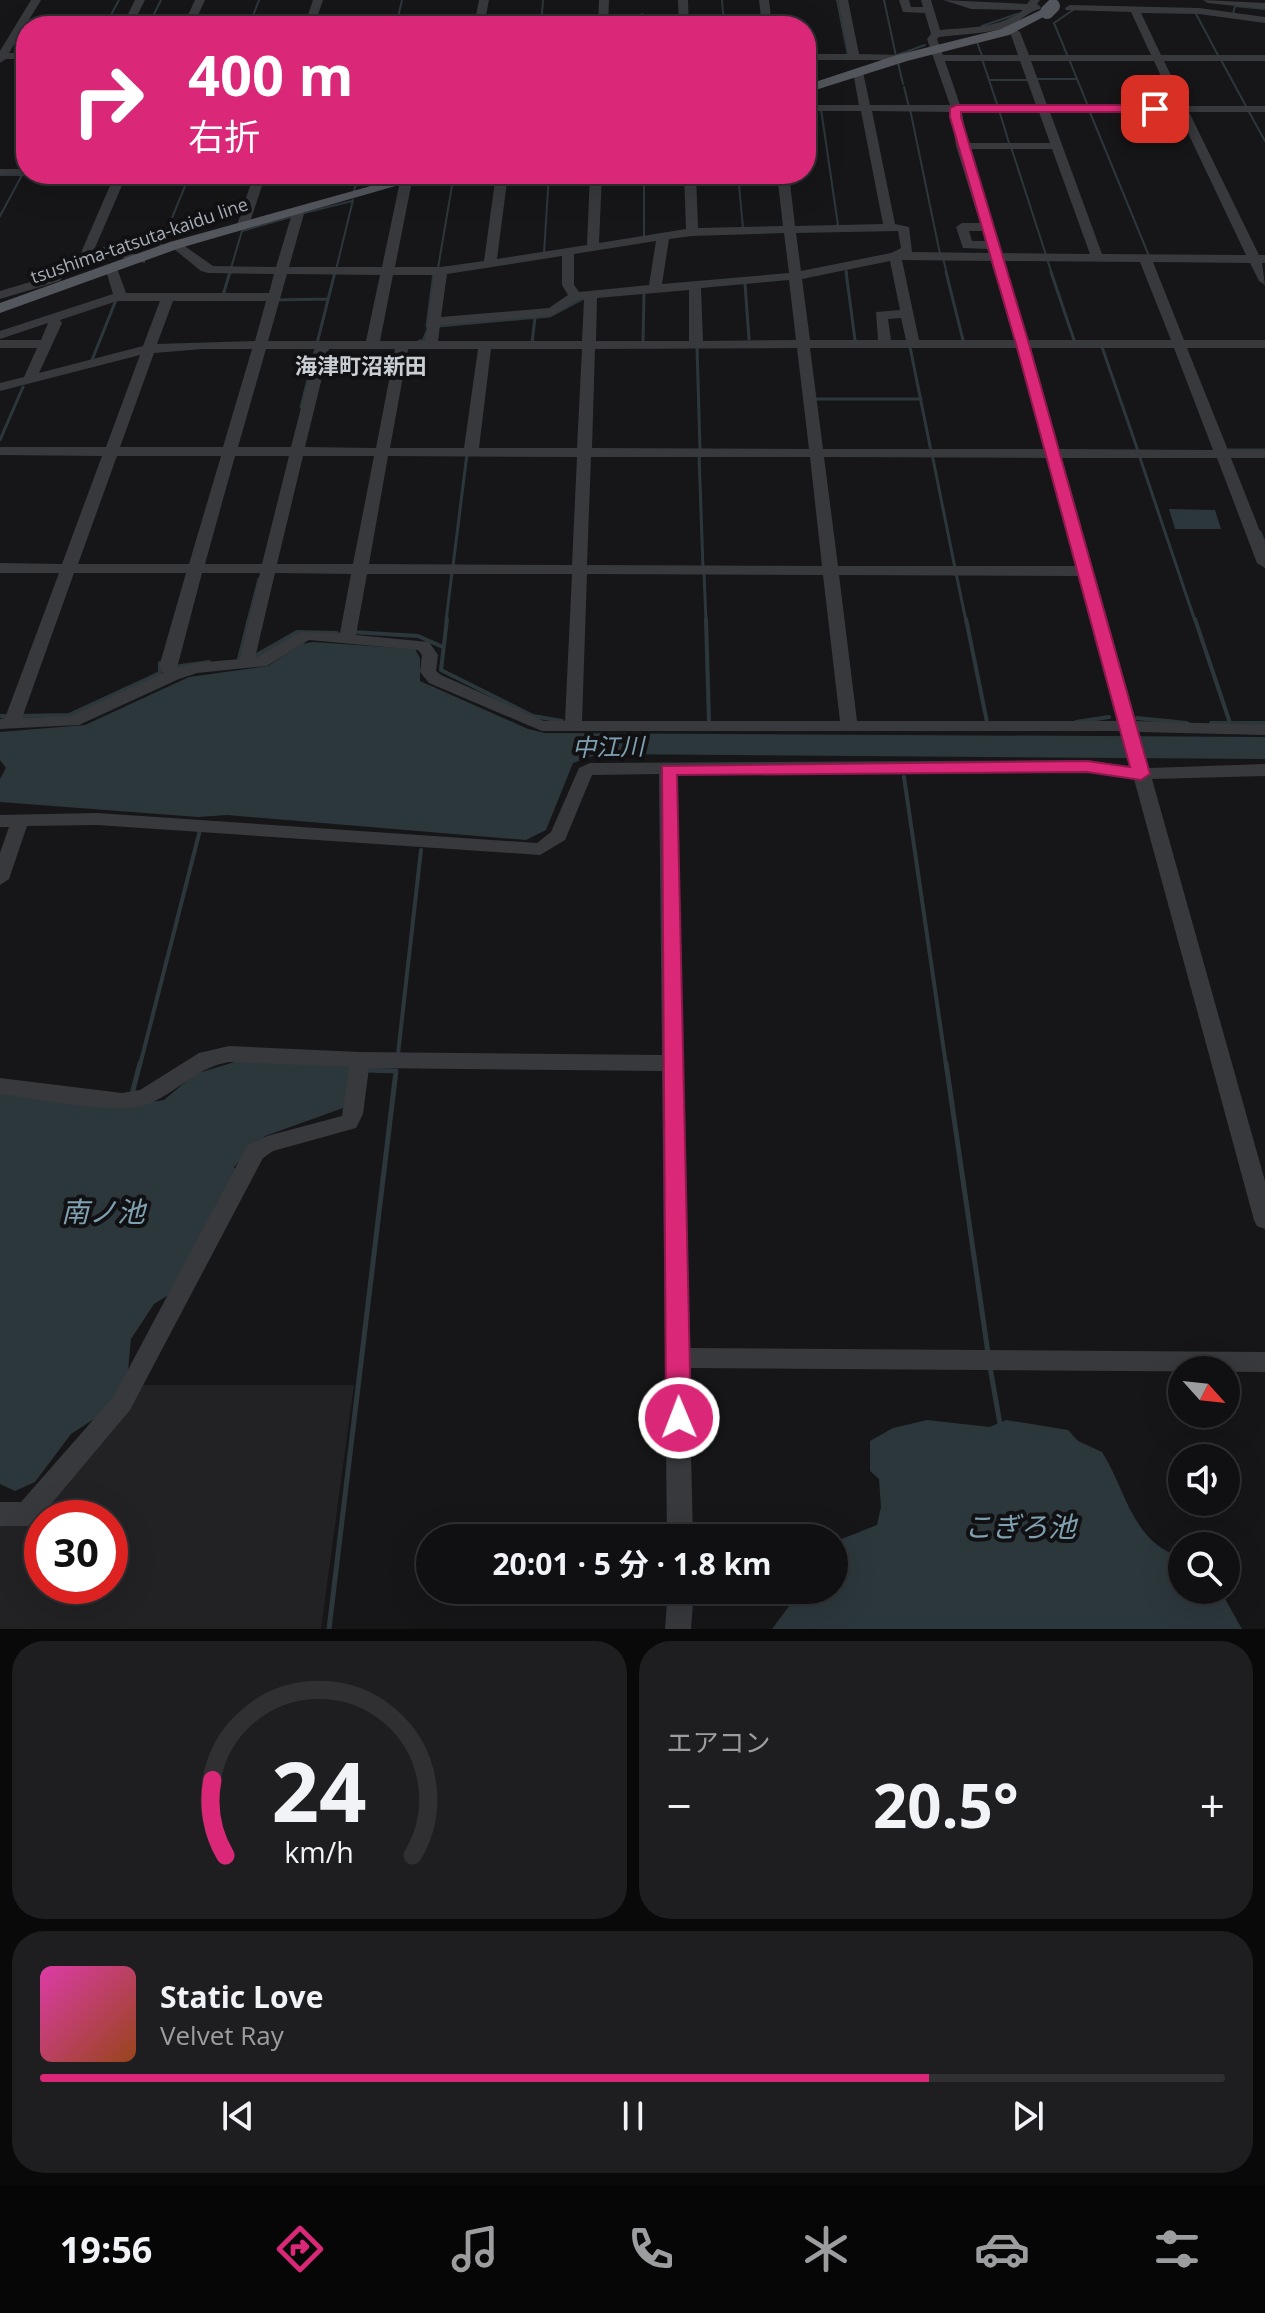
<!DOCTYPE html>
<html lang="ja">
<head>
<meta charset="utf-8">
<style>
  body { margin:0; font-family:"Open Sans","Noto Sans JP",sans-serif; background:#1e1e20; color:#f1f3f6; height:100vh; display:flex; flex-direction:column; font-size:30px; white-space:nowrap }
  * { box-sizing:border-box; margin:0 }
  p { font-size:26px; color:#9c9d9f }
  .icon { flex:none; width:44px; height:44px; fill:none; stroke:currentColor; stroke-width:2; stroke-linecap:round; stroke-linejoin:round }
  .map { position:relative; height:1629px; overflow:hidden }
  .panel { display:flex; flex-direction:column; gap:12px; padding:12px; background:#09090a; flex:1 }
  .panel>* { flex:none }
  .top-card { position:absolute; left:16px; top:16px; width:800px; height:168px; border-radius:32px; box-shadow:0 8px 32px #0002,0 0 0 2px #303032; background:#db2777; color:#fff; overflow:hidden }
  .needle { width:52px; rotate:117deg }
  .tools { position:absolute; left:1168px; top:1356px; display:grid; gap:16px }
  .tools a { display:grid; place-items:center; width:72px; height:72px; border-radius:50%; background:#101012; box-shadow:0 8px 32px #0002,0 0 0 2px #303032; font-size:40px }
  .speed { position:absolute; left:24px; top:1500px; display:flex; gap:16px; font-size:40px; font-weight:700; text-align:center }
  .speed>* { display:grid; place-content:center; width:104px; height:104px; border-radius:50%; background:#101012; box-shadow:0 8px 32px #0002,0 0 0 2px #303032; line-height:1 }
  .speed .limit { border:12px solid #d22; background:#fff; color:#111 }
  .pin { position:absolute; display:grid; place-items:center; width:68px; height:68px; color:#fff; margin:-34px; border-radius:16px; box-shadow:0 4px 12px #0006 }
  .me { position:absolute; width:88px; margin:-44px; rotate:359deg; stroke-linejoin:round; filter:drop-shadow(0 0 6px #0008) }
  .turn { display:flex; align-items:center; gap:28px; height:168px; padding:0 40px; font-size:36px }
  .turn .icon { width:104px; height:104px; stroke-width:2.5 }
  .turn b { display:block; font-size:56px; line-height:68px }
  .big { font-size:60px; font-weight:700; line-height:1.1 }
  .panel .widget { flex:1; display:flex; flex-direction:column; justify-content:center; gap:12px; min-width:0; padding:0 28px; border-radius:32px; background:#1e1e20 }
  .panel .dial { align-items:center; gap:0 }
  .dial svg { height:208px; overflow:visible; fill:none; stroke:#303032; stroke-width:7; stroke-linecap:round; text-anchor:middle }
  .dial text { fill:#f1f3f6; stroke:none }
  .song { display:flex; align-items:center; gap:24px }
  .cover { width:96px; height:96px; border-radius:12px; background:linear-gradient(135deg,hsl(320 70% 55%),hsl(20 70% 35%)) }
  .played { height:8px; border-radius:4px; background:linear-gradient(90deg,#db2777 75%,#303032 75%) }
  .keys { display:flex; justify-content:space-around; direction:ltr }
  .heat { display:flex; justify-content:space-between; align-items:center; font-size:44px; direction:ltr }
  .panel .tiles { flex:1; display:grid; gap:12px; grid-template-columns:1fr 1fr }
  .widget:last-child { grid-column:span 2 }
  .trip { position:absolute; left:416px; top:1524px; width:432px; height:80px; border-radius:40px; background:#101012; box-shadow:0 8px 32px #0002,0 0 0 2px #303032; font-weight:700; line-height:80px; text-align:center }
  .tab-bar { display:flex; height:128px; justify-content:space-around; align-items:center; background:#060607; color:#9c9d9f }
  .tab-bar .icon { width:56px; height:56px }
  .tab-bar .on { color:#db2777 }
  .tab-bar b { font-size:36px; color:#f1f3f6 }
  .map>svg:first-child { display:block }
</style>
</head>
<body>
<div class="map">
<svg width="1265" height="1629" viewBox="0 0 1265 1629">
  <rect width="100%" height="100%" fill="#161618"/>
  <!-- built -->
  <path fill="#222225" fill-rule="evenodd" d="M137,1385h217l-33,244h-321v-110h28zM42,1518h68v68h-68z"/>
  <!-- water -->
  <path fill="#2c373c" d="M1169,509l46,1 6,19h-46z
    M313,642l102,7 5,9v23l108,48 17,4 720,4v22l-666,-5 -26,9 -27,67 -20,10 -299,-25 -29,2 -198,-15v-23l6,-11 -6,-8v-28l85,-7 104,-48 79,-11 34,-22z
    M238,1061l113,6 -5,40 -81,29 -31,31 4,9 -60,113 -24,15 -23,35 -4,43 -27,33 -29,19 -36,48 -20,9 -15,-7v-391l119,14 45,-7 31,-26z
    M927,1420l63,7 16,-7 62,10 10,11 24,11c24,37 30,92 80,105v33h38l22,39h-470l29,-39h33v-48l43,-17 4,-18 -2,-28 -9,-8v-30l23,-13z"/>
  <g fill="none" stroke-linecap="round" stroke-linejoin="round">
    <!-- stream-far3 -->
    <path stroke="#2c373c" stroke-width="2" d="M722,0l2,26
      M837,0l11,55
      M884,0l12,56
      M1195,12l24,45
      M642,14v12
      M1233,14l2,-8 30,3
      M723,18h40
      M105,26l14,-26
      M148,26l13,-26
      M249,26l10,-26
      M396,26l6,-26
      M541,26l2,-26
      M982,26l35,-12
      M977,42l5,14
      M897,55l28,-10
      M1068,57l-14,-34 19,-13
      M812,58l3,24
      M982,59l16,48
      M1069,59l19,47
      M1221,60l26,48
      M898,63l5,21
      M1036,79h41
      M989,80h41
      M904,87l5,20
      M821,109l17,116 -4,2
      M910,109l30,145
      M999,110l10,33
      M1089,110l60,146
      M1248,110l17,31
      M1011,147l35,108
      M738,174l5,54
      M0,175h23
      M644,178v60
      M354,191l5,-17
      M300,214l52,-13
      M0,216l22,-41
      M160,247l30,-73
      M544,253l5,-79
      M943,258l4,16
      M1047,259l5,15
      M231,268l11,-37 52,-15
      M438,268l16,-94
      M846,269l1,5
      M335,274l18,-74"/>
    <!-- stream-far2 -->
    <path stroke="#2c373c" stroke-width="3" d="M846,272l9,68
      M946,272l17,68
      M1051,272l23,68
      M745,284l4,55
      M223,295l7,-23
      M275,300l53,-1
      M427,326l7,-53
      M438,326l112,-10 34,-18
      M419,341h4l6,-14
      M643,341l1,-48
      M532,343l3,-25
      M697,347l3,102
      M910,347l21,104
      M1102,347l36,104
      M92,360l24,-60
      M815,399h106
      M301,407l34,-135
      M0,440l23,-53
      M1227,450h38
      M699,454l4,114
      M932,454l23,114
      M1139,455l56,166
      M1260,532l5,12
      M453,566l14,-112
      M704,572l2,49
      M956,573l10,48
      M248,621l11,-42
      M446,621l6,-49"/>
    <!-- stream-far1 -->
    <path stroke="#2c373c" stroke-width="4" d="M447,619l-6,51 92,46 29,5
      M706,619l3,103
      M966,619l21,103
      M1195,619l35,104
      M352,632l66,4 25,11
      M253,657l44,-25 40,1
      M238,663l11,-44
      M174,667l35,-5
      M0,716h8
      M19,716l50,-1 91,-42v-10
      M1137,718l50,5
      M1076,722l33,-5
      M1211,723h54
      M904,777l42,288
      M398,1054l23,-204
      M140,1065l60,-235"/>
    <!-- stream -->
    <path stroke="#2c373c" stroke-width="5" d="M946,1063l42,290
      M132,1094l8,-31
      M990,1367l10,57
      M329,1629l67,-558 -31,-1"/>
    <!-- minor -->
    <path fill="#37393d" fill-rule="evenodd" d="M31,0h10l-32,53h17v6h-20l-6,4v-12z
      M135,0h10l-13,26h-10z
      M195,0h10l-12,26h-10z
      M313,0h10l-9,26h-10z
      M479,0h10l-5,26h-10z
      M599,0h10l-1,26h-10z
      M678,0h10l1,26h-10z
      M759,0h10l3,26h-10z
      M838,0h10l11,54 43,1 4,1v4h-100v-6h42z
      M899,0h10l2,7h12l-2,-7h10l9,30c29,-3 58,-1 83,-20l-52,-1 -28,-9 84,4 3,-4h10l-3,4 4,3 -1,2c-12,2 -22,15 -35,19 -21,6 -44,6 -66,9l-2,2 6,16h75l-8,-23 5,-3 5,3 9,23h122l-20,-43 -65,-2 -1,-2 5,-3 129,3 66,9v6l-66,-9 -58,-1 20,42h104v6h-101l22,45h79v6h-76l70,143h6v8h-3l3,22 -6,-4 -9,-18 -97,-1 31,78h81v8h-78l41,102h37v8h-34l34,86v24l-8,-5 -40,-105h-155l74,263 129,4v10l-126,-3 10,36 116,-4v12l-113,3 113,402v48l-8,-3 -3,-6 -120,-441 -47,-7 -410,2 12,574 576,4v20l-576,-4 4,170h-26l-5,-467 -293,-3 -6,46 -7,14 -83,23 -10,7 -133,252 -94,112 -9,4h-27v-24h21l93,-106 133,-250 20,-10 75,-20 7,-49 -120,-5c-30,5 -49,27 -76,40 -30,16 -117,-4 -153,-8v-16l122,15 18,-3 59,-37 30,-7 131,6 302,3 -3,-281 -67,1 -27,65 -25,15 -443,-30 -70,1 -18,53 -9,6v-32l9,-26h-9v-12l97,-2 440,30 14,-11 28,-64 11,-5 497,-3 44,7 -10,-36h-579l-113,-48 -9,-11 2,-17 -4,-5 -109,-10 -42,26 -70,7 -18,6 -100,46 -79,4v-10l5,-1 54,-145h-59v-10l62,1 40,-108 -102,-1v-8h106l34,-92 -140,36v-8l24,-6 13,-29h-37v-8h41l7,-17 -48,16v-8l113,-37 -7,-23 6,-4 6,4 8,22h143l5,-19 -66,-1 -7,-2 -32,-26 10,-3 34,24 63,1 17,-57 6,-4 6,4 -16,57h93l18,-86 6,-4 6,4 -17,86h46l43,-6 12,-87h12l-11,85 90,-14 3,-71h12l-3,69 87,-14 -2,-55h12l2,54 85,-2 -6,-52h12l6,52 88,-2 -22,-113h-55v-6h53l-6,-33 5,-3 5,3 7,33h80l-23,-66 4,-5 -6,-21 -22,-1zM945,61h75l16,44h-76zM1031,61h123l21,45 -128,-1zM872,111l79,1 5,34 24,77h-18l-6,4 7,21 24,1 2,4 -77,-1 -3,-25 -14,-3zM962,112h77l11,31h-83zM1050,112h128l68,143 -144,-1zM969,149h83l38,105 -89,-1zM898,231l3,17 -10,5 -90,18 -5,-38zM969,231h13l3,10h-13zM784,233l5,40 -127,11 7,-45 23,-3zM656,241l-7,44 -70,7 -5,-7v-31zM562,256v29l6,10 -19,13 -108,9 6,-43zM902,260l89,1 24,79h-96zM890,261l10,49 -24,2 2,28h-68l-8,-61zM1004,261l136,1 31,78h-143zM287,274l93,1 -14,66h-98zM393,275h41l-9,66h-45zM789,280l7,60 -93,1 -2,-53zM689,290v51h-93l1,-43zM584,299l-2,42h-144l2,-16 112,-9 26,-16zM117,301h43l-17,45 -104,27 23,-50 -2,-3zM173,301h93l-11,40 -98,3zM901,318l5,22h-15l-3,-21zM797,348l12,101 -217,-1 3,-99zM810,348h207l28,101h-222zM1031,348h143l39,102 -154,-1zM203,349h49l-29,98h-103l34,-94zM266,349h50l-25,98h-53zM329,349h66l-19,99 -71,-1zM408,349h70l-14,99h-74zM491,349h91l-5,99h-98zM117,456h104l-32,108h-111zM235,456h54l-27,108h-57zM303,456h71l-21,108h-76zM388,456l189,1 -5,108 -203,-1zM591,457h219l12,109 -235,-1zM824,457l223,1 30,108h-239zM74,573h112l-27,94 4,6 -93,43 -48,2zM202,573h58l-20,86 -44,4 -19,5zM275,573l76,1 -11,59 -40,-1 -45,26zM367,574h205l-7,147h-21l-103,-46 -5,-4 2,-16 -9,-13 -73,-7zM587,574l236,1 17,146h-258zM839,575l240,1 39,145h-261z
      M1203,0l62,3v6l-57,-6z
      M0,169h26v5h4l-30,1z
      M115,174h12l-33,76 13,-4 38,11v6l-38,-9 -48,16 -2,3 5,5 -2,3 -60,18v-8l47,-14 -3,-4 7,-9 29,-9z
      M254,174h12l-17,51 -6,4 -6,-4z
      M668,1590h26l-3,39h-26z"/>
    <!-- major -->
    <path fill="#53565c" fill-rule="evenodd" d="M1043,9l10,3 -44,23 -102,26 -101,32v-8l91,-30 104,-26z
      M414,174h23l-257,74 -180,65v-10l170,-61z"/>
    <!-- major-bridge -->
    <path stroke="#53565c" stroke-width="14" d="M1047,12l6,-6"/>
  </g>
  <!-- route -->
  <path fill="#db2777" stroke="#8e194d" stroke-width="2" d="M956,105h199l5,4 -5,3h-194v5l68,227 121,430 -9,6 -54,-8 -410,3 14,643 -4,7 -8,4 -9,-4 -4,-7 -4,-652 425,-5 43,6 -114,-423 -66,-227v-9z"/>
  <g text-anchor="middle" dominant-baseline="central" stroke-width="8" stroke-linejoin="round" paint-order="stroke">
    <!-- far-street labels -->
    <g font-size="18" fill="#a8afb8" stroke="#111113">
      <text transform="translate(139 240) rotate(-19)">tsushima-tatsuta-kaidu line</text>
    </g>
    <!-- far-quarter labels -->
    <g font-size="22" font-weight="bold" fill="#c9cdd4" stroke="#111113">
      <text x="361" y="365">海津町沼新田</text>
    </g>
    <!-- water labels -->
    <g font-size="24" font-style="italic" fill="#80a1b2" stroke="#111113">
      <text transform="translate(608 746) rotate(-1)">中江川</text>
    </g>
    <!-- near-water labels -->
    <g font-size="28" font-style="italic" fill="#80a1b2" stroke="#111113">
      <text x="103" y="1211">南ノ池</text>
      <text x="1020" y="1526">こぎろ池</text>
    </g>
  </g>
</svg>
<div class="tools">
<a><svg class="needle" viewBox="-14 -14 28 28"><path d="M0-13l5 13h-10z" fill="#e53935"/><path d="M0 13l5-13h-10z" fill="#9c9d9f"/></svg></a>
<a><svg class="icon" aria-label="sound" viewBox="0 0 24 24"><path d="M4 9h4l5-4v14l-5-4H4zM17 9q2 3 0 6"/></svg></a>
<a><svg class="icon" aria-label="search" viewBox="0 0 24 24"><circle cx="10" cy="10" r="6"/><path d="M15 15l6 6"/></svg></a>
</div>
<div class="speed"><div class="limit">30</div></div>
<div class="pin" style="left:1155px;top:109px;background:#d93025"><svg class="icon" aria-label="arrive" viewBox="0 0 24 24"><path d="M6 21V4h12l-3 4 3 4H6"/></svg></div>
<svg class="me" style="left:679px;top:1418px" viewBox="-20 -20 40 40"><circle r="17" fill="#db2777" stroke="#fff" stroke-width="3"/><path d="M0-11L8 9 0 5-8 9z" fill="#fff"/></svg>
<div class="trip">20:01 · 5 分 · 1.8 km</div>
<div class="top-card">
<div class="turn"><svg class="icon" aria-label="right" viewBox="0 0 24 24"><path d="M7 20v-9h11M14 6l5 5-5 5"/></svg><div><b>400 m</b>右折</div></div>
</div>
</div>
<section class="panel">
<div class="tiles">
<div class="widget dial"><svg viewBox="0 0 100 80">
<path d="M14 69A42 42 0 1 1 86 69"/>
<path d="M14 69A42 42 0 0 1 9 40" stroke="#db2777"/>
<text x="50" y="56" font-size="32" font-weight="700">24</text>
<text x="50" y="72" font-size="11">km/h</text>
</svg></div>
<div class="widget"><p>エアコン</p>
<div class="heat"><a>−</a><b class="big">20.5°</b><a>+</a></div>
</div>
<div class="widget">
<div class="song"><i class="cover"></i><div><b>Static Love</b><p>Velvet Ray</p></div></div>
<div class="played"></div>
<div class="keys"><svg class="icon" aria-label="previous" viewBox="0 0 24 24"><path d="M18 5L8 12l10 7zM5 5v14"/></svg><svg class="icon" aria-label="pause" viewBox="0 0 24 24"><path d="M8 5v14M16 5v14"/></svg><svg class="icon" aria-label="next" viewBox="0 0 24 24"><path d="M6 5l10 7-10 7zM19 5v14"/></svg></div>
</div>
</div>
</section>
<nav class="tab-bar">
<b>19:56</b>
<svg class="icon on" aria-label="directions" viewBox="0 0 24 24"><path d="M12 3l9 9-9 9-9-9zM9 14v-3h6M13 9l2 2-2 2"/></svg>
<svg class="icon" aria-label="music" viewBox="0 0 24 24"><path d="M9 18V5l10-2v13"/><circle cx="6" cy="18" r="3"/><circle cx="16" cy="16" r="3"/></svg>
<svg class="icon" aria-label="phone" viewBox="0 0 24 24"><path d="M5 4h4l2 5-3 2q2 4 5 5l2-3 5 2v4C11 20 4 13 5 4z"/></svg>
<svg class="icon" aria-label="climate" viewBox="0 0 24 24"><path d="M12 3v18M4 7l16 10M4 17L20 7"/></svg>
<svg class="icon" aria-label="car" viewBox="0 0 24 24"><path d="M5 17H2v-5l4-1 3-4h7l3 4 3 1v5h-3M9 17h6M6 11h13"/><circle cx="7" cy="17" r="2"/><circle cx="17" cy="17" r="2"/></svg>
<svg class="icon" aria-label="filters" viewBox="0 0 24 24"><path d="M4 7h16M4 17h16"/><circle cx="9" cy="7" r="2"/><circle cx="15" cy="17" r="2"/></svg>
</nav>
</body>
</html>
